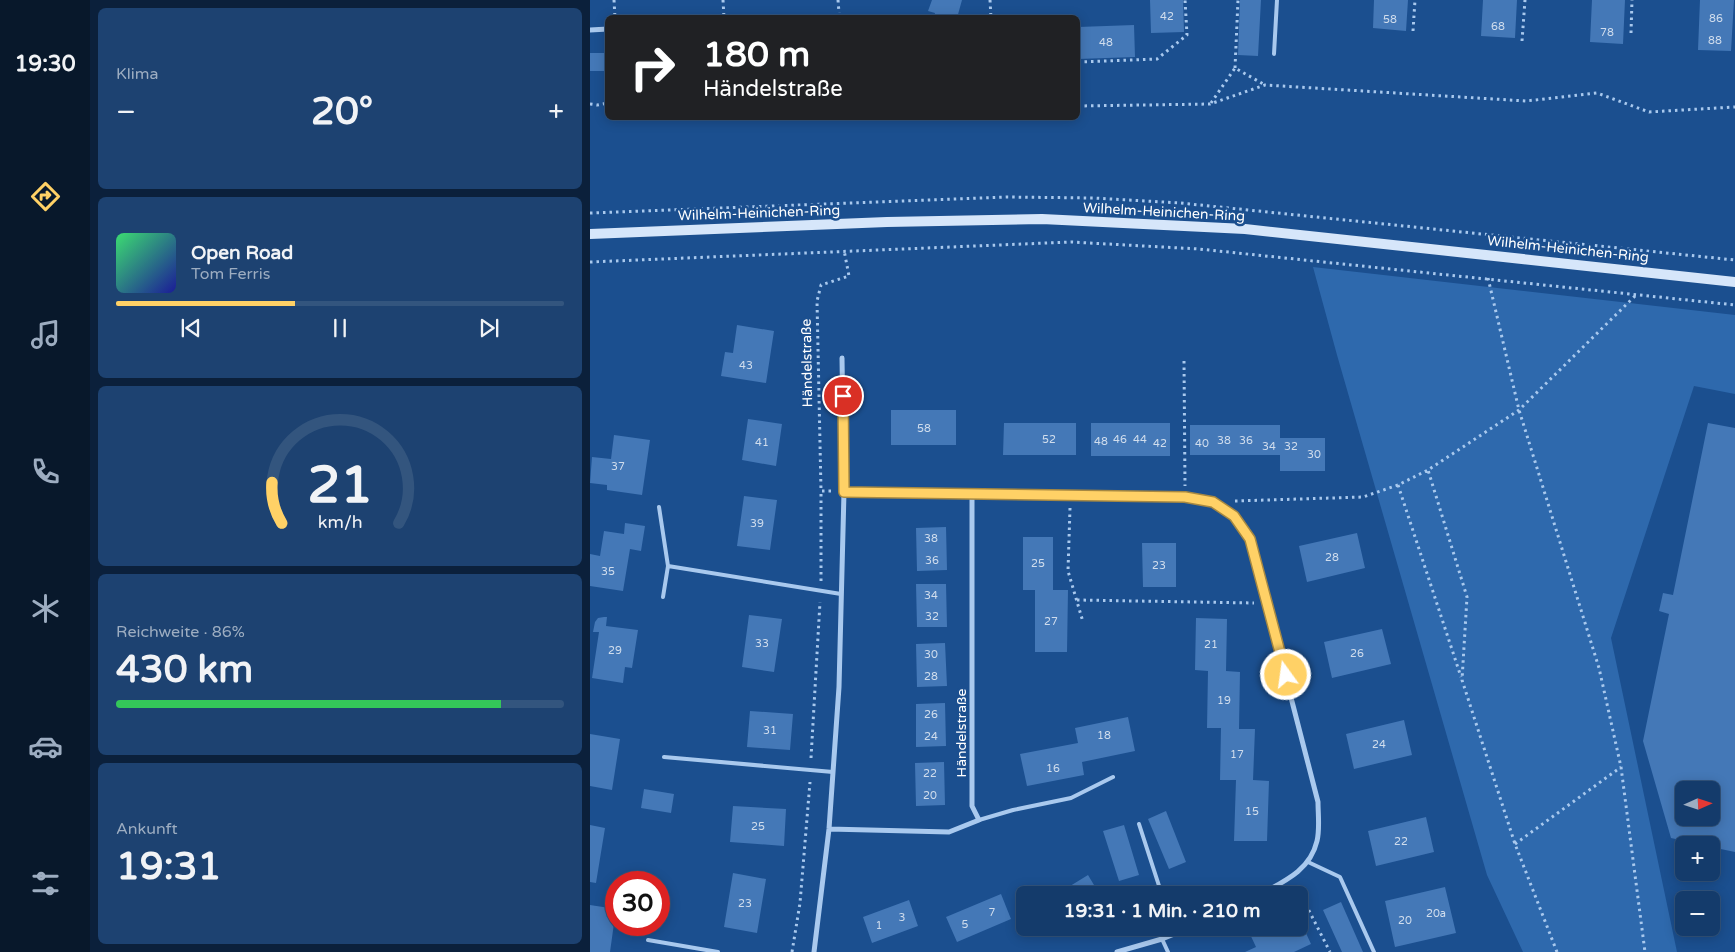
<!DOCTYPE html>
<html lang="de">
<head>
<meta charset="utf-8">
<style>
  body { margin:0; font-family:"Varela Round",sans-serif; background:#1d4271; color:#f1f3f6; height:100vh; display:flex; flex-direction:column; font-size:19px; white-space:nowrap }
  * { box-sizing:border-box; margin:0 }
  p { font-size:16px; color:#9dadc1 }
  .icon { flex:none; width:28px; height:28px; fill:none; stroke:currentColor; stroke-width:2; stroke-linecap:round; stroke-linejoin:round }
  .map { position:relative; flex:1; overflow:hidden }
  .sheet { display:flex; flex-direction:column; gap:8px; padding:8px; background:#0b203b; width:500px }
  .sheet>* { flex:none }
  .top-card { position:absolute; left:15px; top:15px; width:475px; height:105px; border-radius:8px; box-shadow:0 2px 12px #0003,0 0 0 1px #33557e; background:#202124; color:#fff; overflow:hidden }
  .needle { width:32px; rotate:87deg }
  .fabs { position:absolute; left:1085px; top:781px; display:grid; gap:10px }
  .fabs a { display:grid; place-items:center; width:45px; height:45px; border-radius:8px; background:#143b6b; box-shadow:0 2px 12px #0003,0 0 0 1px #33557e; font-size:25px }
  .speed { position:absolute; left:15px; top:871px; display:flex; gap:10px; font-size:25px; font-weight:700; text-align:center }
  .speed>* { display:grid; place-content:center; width:65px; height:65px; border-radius:50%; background:#143b6b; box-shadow:0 2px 12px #0003,0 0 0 1px #33557e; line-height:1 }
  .speed .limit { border:8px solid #d22; background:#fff; color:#111 }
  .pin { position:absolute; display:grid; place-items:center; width:42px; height:42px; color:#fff; margin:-21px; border:2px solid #fff; border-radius:50%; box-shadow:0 1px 5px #0007 }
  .me { position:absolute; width:55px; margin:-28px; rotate:346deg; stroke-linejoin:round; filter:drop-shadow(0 0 4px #0008) }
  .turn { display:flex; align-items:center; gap:18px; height:105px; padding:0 15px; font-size:22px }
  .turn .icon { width:65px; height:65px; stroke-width:2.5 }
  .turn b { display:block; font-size:35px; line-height:42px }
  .big { font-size:38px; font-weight:800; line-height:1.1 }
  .sheet .card { flex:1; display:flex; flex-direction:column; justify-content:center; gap:8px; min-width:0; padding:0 18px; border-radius:8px; background:#1d4271 }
  .sheet .dial { align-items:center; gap:0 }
  .dial svg { height:130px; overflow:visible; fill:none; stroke:#33557e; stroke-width:7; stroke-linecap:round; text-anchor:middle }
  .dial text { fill:#f1f3f6; stroke:none }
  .song { display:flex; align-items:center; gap:15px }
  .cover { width:60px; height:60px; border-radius:8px; background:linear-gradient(135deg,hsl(140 70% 55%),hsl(240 70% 35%)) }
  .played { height:5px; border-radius:2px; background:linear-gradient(90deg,#ffd166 40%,#33557e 40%) }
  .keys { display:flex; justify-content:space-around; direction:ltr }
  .heat { display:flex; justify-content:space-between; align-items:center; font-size:28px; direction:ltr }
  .charge { height:8px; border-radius:4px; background:linear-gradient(90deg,#34c759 86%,#33557e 0) }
  .trip { position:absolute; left:426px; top:886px; width:292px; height:50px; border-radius:8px; background:#143b6b; box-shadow:0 2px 12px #0003,0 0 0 1px #33557e; font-weight:800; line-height:50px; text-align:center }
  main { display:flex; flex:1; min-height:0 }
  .menu { display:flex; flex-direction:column; width:90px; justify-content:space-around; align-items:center; background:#08182b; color:#9dadc1 }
  .menu .icon { width:35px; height:35px }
  .menu .on { color:#ffd166 }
  .menu b { font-size:22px; color:#f1f3f6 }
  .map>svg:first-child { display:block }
</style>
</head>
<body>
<main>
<nav class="menu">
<b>19:30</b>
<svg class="icon on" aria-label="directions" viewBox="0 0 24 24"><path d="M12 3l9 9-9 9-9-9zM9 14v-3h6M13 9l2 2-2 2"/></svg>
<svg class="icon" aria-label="music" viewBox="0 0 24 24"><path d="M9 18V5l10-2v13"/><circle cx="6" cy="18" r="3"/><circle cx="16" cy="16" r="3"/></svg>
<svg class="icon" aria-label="phone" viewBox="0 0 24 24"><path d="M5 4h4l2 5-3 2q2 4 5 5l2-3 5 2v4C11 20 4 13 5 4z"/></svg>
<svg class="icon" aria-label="climate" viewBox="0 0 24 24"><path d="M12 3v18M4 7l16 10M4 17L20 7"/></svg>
<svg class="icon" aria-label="car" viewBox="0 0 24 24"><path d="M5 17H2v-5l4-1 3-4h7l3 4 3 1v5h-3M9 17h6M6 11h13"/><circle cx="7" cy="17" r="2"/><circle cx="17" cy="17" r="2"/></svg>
<svg class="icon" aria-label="filters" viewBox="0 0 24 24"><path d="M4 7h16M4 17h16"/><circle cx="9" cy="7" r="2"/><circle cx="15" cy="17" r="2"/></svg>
</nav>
<section class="sheet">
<div class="card"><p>Klima</p>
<div class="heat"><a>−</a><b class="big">20°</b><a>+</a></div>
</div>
<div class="card">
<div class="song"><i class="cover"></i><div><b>Open Road</b><p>Tom Ferris</p></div></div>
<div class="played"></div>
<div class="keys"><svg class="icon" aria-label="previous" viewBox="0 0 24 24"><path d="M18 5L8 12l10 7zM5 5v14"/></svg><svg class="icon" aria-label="pause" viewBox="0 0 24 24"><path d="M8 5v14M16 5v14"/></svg><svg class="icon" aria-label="next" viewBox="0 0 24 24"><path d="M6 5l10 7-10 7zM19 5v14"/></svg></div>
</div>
<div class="card dial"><svg viewBox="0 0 100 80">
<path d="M14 69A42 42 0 1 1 86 69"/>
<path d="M14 69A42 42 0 0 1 8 44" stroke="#ffd166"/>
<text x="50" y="56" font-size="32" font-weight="700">21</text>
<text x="50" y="72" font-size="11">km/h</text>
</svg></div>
<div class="card"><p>Reichweite · 86%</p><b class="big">430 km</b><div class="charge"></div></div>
<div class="card"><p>Ankunft</p><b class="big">19:31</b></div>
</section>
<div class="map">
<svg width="1145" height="952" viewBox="0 0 1145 952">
  <rect width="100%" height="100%" fill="#1b4f8f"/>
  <!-- green -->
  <path fill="#2e69ad" d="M723,267l422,48v79l-41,-8 -83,252 66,314h-154l-36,-77 -150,-520z"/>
  <!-- building -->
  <path fill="#4478b7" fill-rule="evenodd" d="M342,0h30l-5,18h-23l1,-5 -7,-2z
    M560,0h33l1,32 -33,1z
    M650,0h21l-3,56 -20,-1z
    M784,0h34l-2,31 -33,-3z
    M893,0h34l-2,38 -34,-2z
    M1002,0h33l-2,44 -33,-2z
    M1110,0h34l-3,51 -33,-1z
    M544,25l1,32 -57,2v-32z
    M0,53h18v18h-18z
    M147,325l37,6 -8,52 -45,-7 4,-24 8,1z
    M301,410h65v35h-65z
    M158,419l34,5 -6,42 -34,-6z
    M414,423h72v32h-73z
    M501,423h79v33h-79z
    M1118,423l27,5v424l-24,-5v-2h-8l-32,-7 -28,-97 26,-127 -10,-3 4,-18 10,2zM1094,790h27v28h-27z
    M600,425h90v13h45v33h-45v-16h-90z
    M24,435l36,5 -8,55 -35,-5v-5l-17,-2 2,-26 19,2z
    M154,496l33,4 -7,50 -33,-4z
    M35,523l20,3 -4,25 -11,-2 -7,42 -33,-5v-32l10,2 4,-25 20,3z
    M356,527l1,43 -30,1 -1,-43z
    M767,533l8,35 -58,14 -8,-36z
    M433,537h30v53h15l-1,62h-32v-62h-12z
    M552,543h34v44h-33z
    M326,584h30l1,43h-30z
    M159,615l33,4 -8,53 -32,-5z
    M14,617h3l-1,9 32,4 -6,38 -7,-1 -2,16 -31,-5 7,-46h-6l2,-10 3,-4z
    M606,618l31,1 -1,52 14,1 -1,57h16l-2,51 16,1 -2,60h-33l2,-61h-16l1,-52h-14l1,-57 -13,-1z
    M792,629l9,35 -59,14 -8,-36z
    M355,643l2,43 -30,1 -1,-43z
    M355,703l1,43 -30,1v-43z
    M160,711l43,3 -3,36 -43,-3z
    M538,717l7,34 -53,11 2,13 -57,11 -7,-32 58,-11 -3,-15z
    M814,720l8,35 -58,14 -8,-35z
    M0,734l30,5 -8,51 -22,-4z
    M354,762l1,43 -29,1 -1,-43z
    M54,789l30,5 -3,19 -30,-5z
    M143,806l53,3 -2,37 -54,-4z
    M576,811l20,51 -17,7 -21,-50z
    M836,817l8,35 -58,14 -8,-35z
    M0,825l15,3 -9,55 -6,-1z
    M534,825l15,50 -20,6 -16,-50z
    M143,873l33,6 -9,54 -33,-6z
    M498,875l12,20h-45l7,-4z
    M855,887l11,46 -61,14 -10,-46z
    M411,894l10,25 -54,23 -11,-25z
    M319,900l9,26 -46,17 -9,-26z
    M751,902l22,50h-21l-19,-42z
    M0,905l26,4 -6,43h-20z
    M710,920l11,24 -17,8h-49l11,-5 -7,-15 10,-4h41z"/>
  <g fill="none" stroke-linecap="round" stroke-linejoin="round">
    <!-- path -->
    <path stroke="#a9c9ee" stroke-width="3" stroke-dasharray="2.5 4" stroke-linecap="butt" d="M24,0l1,18
      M133,0l1,18
      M248,0l1,13
      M400,0l1,18
      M823,31l2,-31
      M1041,33l1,-33
      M932,41l3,-41
      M488,62l79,-3 30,-24 -2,-35
      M645,68l3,-68
      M621,103l24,-35 30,17
      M0,104l7,1 11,-2
      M488,106l132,-2 55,-19 261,16 71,-8 52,19 86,-5
      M0,213l417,-16 87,1 86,5 555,57
      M0,262l481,-20 128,7 536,56
      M898,278l31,132 80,258 22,99 24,185
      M594,361l1,125
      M808,485l63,192
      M241,491h-10l-4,-190 4,-16 28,-9 -5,-26
      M645,501l128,-4 35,-12 30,-15
      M480,508l-2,63 15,51
      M231,581v-90
      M487,600l177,3
      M221,758l9,-156
      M925,844l106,-77
      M707,887l33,65
      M202,952l8,-49 10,-121
      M967,952l-42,-108 -53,-164 5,-83 -39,-127 91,-60 117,-115"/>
    <!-- service -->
    <path stroke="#a9c9ee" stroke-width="4" d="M684,54l3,-54
      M69,507l9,59 -5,31
      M78,566l173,28
      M74,757l169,15
      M389,820l34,-10 58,-12 42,-21
      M549,824l23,71
      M718,862l32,15 34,75
      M572,939l6,13
      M58,940l70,12"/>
    <!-- minor -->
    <path stroke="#a9c9ee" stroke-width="5" d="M0,30l18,-1
      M254,492l341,5 28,5 21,14 16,23 68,263c0,12 2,27 -1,39 -7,30 -34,41 -58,54
      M239,829l120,3 30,-12 -7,-14v-313
      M224,952l15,-123 10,-142 5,-195 -2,-134
      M527,952l45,-13 27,-11"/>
    <!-- secondary -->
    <path stroke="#d6e6fa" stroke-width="10" d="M0,234l297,-12 155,-3 203,10 490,53"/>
  </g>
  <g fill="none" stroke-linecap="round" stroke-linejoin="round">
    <!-- route casing -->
    <g stroke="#a68842" stroke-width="12">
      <path id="route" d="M253,396l1,96 341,5 28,5 21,14 16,23 36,136"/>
    </g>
    <!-- route -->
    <use href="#route" stroke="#ffd166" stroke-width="9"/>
  </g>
  <g text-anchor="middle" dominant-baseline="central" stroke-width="5" stroke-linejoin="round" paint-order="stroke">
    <!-- number labels -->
    <g font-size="11" fill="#d0dded">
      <text x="577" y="16">42</text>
      <text x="1126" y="18">86</text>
      <text x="800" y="19">58</text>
      <text x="908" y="26">68</text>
      <text x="1017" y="32">78</text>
      <text x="1125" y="40">88</text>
      <text x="516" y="42">48</text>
      <text x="156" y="365">43</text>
      <text x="334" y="428">58</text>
      <text x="459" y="439">52</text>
      <text x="530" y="439">46</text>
      <text x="550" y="439">44</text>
      <text x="634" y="440">38</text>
      <text x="656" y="440">36</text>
      <text x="511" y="441">48</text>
      <text x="172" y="442">41</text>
      <text x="570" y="443">42</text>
      <text x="612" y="443">40</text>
      <text x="679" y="446">34</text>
      <text x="701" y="446">32</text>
      <text x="724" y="454">30</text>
      <text x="28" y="466">37</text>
      <text x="167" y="523">39</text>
      <text x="341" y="538">38</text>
      <text x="742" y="557">28</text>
      <text x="342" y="560">36</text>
      <text x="448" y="563">25</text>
      <text x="569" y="565">23</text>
      <text x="18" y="571">35</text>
      <text x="341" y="595">34</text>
      <text x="342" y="616">32</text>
      <text x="461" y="621">27</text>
      <text x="172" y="643">33</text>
      <text x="621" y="644">21</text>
      <text x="25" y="650">29</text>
      <text x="767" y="653">26</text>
      <text x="341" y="654">30</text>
      <text x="341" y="676">28</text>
      <text x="634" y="700">19</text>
      <text x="341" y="714">26</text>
      <text x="180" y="730">31</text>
      <text x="514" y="735">18</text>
      <text x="341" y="736">24</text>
      <text x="789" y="744">24</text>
      <text x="647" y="754">17</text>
      <text x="463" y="768">16</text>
      <text x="340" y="773">22</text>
      <text x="340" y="795">20</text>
      <text x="662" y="811">15</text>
      <text x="168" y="826">25</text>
      <text x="811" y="841">22</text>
      <text x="155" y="903">23</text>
      <text x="402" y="912">7</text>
      <text x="846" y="913">20a</text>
      <text x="312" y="917">3</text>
      <text x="815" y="920">20</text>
      <text x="375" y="924">5</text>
      <text x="289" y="925">1</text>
    </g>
    <!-- street labels -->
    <g font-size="14" fill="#fff" stroke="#1b4f8f">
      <text transform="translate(574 212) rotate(3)">Wilhelm-Heinichen-Ring</text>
      <text transform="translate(169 213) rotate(-2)">Wilhelm-Heinichen-Ring</text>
      <text transform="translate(978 249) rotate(6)">Wilhelm-Heinichen-Ring</text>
      <text transform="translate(217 363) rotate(-91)">Händelstraße</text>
      <text transform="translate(371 733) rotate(-90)">Händelstraße</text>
    </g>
  </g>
</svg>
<div class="fabs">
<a><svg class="needle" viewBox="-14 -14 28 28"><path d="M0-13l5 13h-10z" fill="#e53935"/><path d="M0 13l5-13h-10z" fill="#9dadc1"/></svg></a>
<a>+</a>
<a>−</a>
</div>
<div class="speed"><div class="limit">30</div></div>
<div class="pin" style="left:253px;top:396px;background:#d93025"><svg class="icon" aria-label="arrive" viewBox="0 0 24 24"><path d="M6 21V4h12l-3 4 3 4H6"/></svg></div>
<svg class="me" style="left:696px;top:675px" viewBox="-20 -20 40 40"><circle r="17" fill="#ffd166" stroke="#fff" stroke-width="3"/><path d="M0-11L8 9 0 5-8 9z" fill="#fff"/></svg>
<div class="trip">19:31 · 1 Min. · 210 m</div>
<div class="top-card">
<div class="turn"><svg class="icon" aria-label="right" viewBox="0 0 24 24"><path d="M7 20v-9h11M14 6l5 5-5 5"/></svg><div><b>180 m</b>Händelstraße</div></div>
</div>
</div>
</main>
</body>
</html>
